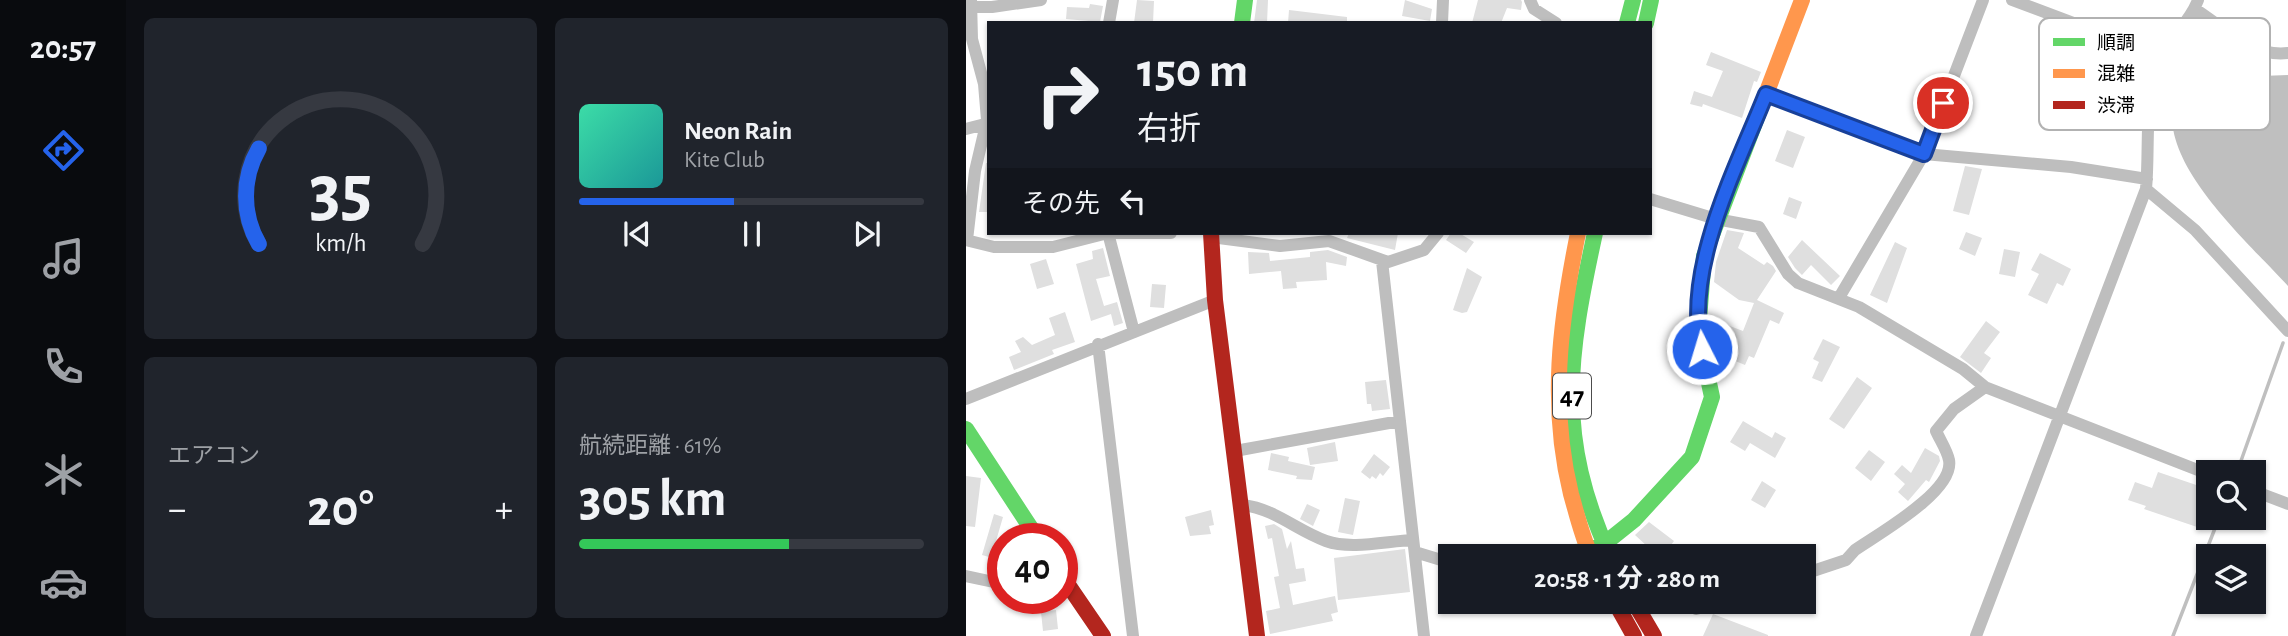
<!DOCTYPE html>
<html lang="ja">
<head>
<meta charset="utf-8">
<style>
  body { margin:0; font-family:"Alegreya Sans","Noto Sans JP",sans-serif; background:#20242c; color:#f1f3f6; height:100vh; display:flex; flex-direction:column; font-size:26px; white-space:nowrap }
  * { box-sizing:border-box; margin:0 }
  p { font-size:23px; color:#9ea1a6 }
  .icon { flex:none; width:38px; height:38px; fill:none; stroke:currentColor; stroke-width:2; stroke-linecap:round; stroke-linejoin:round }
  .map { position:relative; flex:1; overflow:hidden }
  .details { display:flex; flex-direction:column; gap:18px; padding:18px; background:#0d0f14; width:840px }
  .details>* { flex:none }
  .top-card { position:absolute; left:21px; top:21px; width:665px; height:214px; border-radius:0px; box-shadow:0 2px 5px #0004; background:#171b24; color:#f1f3f6; overflow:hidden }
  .buttons { position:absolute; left:1230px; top:460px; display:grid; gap:14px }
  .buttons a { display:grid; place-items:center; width:70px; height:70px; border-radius:0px; background:#171b24; box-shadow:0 2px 5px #0004; font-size:35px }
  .speed { position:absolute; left:21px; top:523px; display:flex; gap:14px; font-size:35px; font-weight:700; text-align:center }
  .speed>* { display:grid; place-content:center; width:91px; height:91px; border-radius:50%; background:#171b24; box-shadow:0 2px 5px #0004; line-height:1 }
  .speed .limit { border:10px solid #d22; background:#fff; color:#111 }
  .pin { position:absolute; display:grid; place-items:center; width:60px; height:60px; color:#fff; margin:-30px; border:4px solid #fff; border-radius:50%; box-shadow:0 2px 7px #0007 }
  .me { position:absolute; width:77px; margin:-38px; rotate:355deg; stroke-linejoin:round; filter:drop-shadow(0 0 5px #0008) }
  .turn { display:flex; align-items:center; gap:24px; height:147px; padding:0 35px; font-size:32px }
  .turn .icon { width:91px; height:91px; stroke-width:2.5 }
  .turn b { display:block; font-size:49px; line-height:60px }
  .then { display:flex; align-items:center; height:66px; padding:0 35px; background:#0003; gap:14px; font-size:26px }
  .big { font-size:52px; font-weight:700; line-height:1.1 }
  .details .tile { flex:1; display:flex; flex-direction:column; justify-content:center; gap:10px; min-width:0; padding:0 24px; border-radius:10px; background:#20242c }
  .details .dial { align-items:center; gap:0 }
  .dial svg { height:182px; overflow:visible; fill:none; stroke:#363941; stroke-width:7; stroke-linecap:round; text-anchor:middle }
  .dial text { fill:#f1f3f6; stroke:none }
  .song { display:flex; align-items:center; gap:21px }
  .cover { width:84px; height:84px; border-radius:10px; background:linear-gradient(135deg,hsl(160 70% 55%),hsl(180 70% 35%)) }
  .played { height:7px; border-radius:4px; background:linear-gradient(90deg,#2563eb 45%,#363941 45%) }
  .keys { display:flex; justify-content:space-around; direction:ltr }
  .heat { display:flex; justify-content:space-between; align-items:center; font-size:38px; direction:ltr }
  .charge { height:10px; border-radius:5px; background:linear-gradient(90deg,#34c759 61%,#363941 0) }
  .details .tiles { flex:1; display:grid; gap:18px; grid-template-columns:repeat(2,1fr) }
  .trip { position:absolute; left:472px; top:544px; width:378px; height:70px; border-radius:0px; background:#171b24; box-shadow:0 2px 5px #0004; font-weight:700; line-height:70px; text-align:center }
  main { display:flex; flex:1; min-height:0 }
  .menu { display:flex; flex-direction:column; width:126px; justify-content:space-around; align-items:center; background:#090b0e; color:#9ea1a6 }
  .menu .icon { width:49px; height:49px }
  .menu .active { color:#2563eb }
  .menu b { font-size:32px; color:#f1f3f6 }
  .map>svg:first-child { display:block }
</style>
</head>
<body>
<main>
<nav class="menu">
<b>20:57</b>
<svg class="icon active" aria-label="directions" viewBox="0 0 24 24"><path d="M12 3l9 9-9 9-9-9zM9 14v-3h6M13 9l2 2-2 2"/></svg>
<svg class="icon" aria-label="music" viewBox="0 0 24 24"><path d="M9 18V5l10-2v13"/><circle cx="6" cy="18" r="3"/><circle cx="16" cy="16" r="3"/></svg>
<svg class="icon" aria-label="phone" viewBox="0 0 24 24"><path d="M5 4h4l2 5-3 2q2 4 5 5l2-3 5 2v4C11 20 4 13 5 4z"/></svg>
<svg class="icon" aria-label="climate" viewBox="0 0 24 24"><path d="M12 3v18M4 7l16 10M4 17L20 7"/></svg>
<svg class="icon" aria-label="car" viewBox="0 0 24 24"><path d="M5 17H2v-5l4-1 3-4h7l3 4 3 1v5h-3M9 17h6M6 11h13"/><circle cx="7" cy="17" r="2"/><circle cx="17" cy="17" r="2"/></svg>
</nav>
<section class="details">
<div class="tiles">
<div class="tile dial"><svg viewBox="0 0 100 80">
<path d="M14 69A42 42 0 1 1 86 69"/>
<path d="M14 69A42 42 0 0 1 14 27" stroke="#2563eb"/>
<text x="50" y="56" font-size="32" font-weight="700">35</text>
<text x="50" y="72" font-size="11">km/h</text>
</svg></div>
<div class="tile">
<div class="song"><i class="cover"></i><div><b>Neon Rain</b><p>Kite Club</p></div></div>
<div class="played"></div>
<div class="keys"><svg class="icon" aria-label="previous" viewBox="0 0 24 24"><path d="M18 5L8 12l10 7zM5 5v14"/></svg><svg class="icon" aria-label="pause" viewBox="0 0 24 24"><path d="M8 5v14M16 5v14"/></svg><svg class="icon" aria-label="next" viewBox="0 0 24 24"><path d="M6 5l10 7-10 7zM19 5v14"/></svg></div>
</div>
<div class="tile"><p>エアコン</p>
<div class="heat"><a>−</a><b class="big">20°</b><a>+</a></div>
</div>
<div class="tile"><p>航続距離 · 61%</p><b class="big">305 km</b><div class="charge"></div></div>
</div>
</section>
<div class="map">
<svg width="1322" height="636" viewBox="0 0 1322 636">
  <rect width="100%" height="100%" fill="#fff"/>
  <!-- water -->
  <path fill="#bfbfbf" d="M1238,45l57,31 27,-1v211c-37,-41 -130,-122 -114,-183 5,-20 20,-40 30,-58z"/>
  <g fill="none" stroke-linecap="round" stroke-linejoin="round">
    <!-- stream -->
    <path stroke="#bfbfbf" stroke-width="3.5" d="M1271,472l46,-129
      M1207,636l46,-118"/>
  </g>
  <!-- building -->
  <path fill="#dfdfdf" d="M171,0l17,1 -1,22h-19z
    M291,0h11l-1,23h-13z
    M439,0l27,9 -2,12 -28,-5z
    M512,0h43l1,2 -1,8 -14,-2 -6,15h-29z
    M124,4l13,2 -3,16 -34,-3 1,-12 22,1z
    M323,10l58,7v6h-59z
    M745,52l50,20 -4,10 -3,-1 -12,37 -39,-14 -1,3 -12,-3 4,-13 18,6 11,-26 -17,-6z
    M821,130l18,7 -12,31 -18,-7z
    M20,163h3l-1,49h-9z
    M999,166l17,3 -13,46 -16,-4z
    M823,197l13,5 -6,17 -13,-5z
    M761,230l17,3 -6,15 26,17 3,-3 6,4 3,5 -19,29 27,13 -5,11 -9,-4 -16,38 -5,-2 -4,9 -24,-10 7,-19 -18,-6 4,-10 29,11 11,-28 -15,-3 -25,-18 2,-20z
    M1000,232l16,6 -7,18 -16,-7z
    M383,233h49l-3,17 -48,-12z
    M485,233h8l15,9 -8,11 -20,-13z
    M836,240l38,36 -9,9 -20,-20 -9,10 -7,-7 -7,-11z
    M929,242l12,6 -20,55 -17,-8z
    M137,248l7,28 -14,3 8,27 13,-4 6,21 -9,3 -3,-12 -20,7 -15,-57 17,-5 -1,-8z
    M1038,249l16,3 -5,25 -16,-3z
    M362,250l19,7 -1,9 -20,-4 1,18 -31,2 1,6 -14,1 -2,-18 -32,3 -1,-22 21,1 1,8 40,-4v-5z
    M1074,253l31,16 -8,17 -6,-3 -10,21 -19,-9 11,-21 -8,-4z
    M80,259l8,25 -17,5 -7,-25z
    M501,268l15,9 -15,35 -5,1 -9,-3z
    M186,284l14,1 -2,23 -14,-1z
    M99,312l10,30 -23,8 2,4 -40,16 -5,-13 12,-5 -6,-11 8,-4 9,8 23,-10 -6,-17z
    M1020,321l14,11 -16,21 7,5 -10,15 -21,-16z
    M857,339l17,8 -18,35 -10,-4 7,-16 -6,-3z
    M891,377l15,11 -28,41 -15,-10z
    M420,380l4,29 -18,2 -1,-7h-4l-2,-22z
    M777,421l29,17 3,-6 11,6 -11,20 -25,-15 -5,8 -15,-9z
    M369,442l3,19 -28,4 -3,-17z
    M959,448l14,8 1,5 -11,21 -3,-2 -18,21 -10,-9 7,-8 -11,-10 8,-9 9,8z
    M903,450l16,12 -14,19 -16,-13z
    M305,453l18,4 -1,4 27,6 -3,13 -16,-1 1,-3 -29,-6z
    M408,454l16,13 -7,9 -3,-3 -4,6 -4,-3 -2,3 -9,-7z
    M1192,472l50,17 -11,38 -53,-18 2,-3 -18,-6 7,-18 17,6z
    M0,476l15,2 -6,49 -9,-1z
    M796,481l14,9 -11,18 -14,-8z
    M379,498l15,3 -7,34 -15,-3z
    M341,504l13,6 -7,16 -13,-7z
    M245,510l3,15 -5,1 2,8 -21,2 -5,-19z
    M28,514l9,3 -9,31 9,2v11l-21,-6z
    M683,522l25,19 -3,4 14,11h-33l-8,-5 4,-4 -13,-12z
    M308,524l8,5 5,20 4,-8 5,28 8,-1 2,13 -17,3 4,21 42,-9 3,16 -7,2 2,7 -63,13 -4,-23 14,-3 -6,-31 5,-1 -7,-38 -4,1 -3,-13z
    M439,549l5,43 -72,8 -4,-42z
    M90,610l2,19 -15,2 -2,-19z
    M747,614l55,21v1h-65z"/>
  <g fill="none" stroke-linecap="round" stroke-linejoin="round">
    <!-- street -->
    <path stroke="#bebebe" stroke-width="12" d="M564,0l4,9 22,14
      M1046,0l75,28 98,-4
      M0,7h26l49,-7
      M1229,9c27,17 58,49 93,44
      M143,23l4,-23
      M476,23l1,-23
      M800,94l158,60 147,13 76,12
      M0,129l23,-6
      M1180,189l49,41 93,101
      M684,199l66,20 43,8 29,47 10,9 61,24 104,62 22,18 223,87
      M142,233l26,99
      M245,237l69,9 49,-5 59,21 36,-12 14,-17
      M0,240l28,7h59l55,-14h63
      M1,240l8,-69 12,-51 -3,-36 -12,-45 -1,-39
      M416,261l42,375
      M874,296l84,-142 59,-154
      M132,344l35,292
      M0,399l249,-99
      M269,451l165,-30
      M1288,491l34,13
      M277,505c32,4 53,25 83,36 25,9 61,0 87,-1
      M449,552l36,11
      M643,554l18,2
      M838,574l42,-14 9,-10c23,-16 100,-59 94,-90 -2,-10 -9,-20 -13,-29l18,-22 31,-22
      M0,576l37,8
      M716,602l14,7 28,-7
      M1010,636l170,-447c4,-44 -3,-87 14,-129 9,-23 30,-37 38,-60"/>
    <!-- fast -->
    <path stroke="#63d668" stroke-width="16" d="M276,23l3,-23
      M661,23l6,-23
      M680,23l5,-23
      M629,233c-27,124 -40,203 15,323
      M0,429l72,110
      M559,556l63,-5 16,-7 30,-24 58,-63 20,-60 -14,-65 6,-76 54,-141"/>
    <!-- slow -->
    <path stroke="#ff974d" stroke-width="16" d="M792,115l44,-115
      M612,233c-18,89 -29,172 -7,261 6,21 11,43 20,62"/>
    <!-- jam -->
    <path stroke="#b3261e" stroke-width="16" d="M245,233l4,67 42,336
      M96,576l41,60
      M649,602l19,34
      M668,602l20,34"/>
  </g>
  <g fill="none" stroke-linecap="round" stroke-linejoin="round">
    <!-- route casing -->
    <g stroke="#184099" stroke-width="18">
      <path id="route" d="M736,349c-19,-80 35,-182 64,-255l158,60 19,-51"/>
    </g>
    <!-- route -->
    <use href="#route" stroke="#2563eb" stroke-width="12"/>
  </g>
  <g text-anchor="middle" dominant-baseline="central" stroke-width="7" stroke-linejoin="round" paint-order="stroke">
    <!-- shield labels -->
    <rect fill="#fff" stroke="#4c4c4c" stroke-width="2" x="587" y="373.5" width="38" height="45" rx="5"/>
    <g font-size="26" font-weight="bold" fill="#000">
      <text x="606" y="396">47</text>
    </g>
  </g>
  <!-- legend -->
  <rect x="1073" y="18" width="231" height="112" rx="10" fill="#fff" stroke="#b2b2b2" stroke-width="2"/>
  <rect x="1087" y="38" width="32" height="8" fill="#63d668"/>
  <rect x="1087" y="69" width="32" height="9" fill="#ff974d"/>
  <rect x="1087" y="101" width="32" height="8" fill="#b3261e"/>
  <g font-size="19" fill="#000">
    <text x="1131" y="49">順調</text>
    <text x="1131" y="80">混雑</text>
    <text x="1131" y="112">渋滞</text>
  </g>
</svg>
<div class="buttons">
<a><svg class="icon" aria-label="search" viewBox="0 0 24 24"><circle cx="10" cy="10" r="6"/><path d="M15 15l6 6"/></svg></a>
<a><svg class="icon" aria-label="layers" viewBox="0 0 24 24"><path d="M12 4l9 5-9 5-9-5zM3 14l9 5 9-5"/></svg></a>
</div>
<div class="speed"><div class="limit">40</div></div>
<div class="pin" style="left:977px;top:103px;background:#d93025"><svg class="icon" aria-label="arrive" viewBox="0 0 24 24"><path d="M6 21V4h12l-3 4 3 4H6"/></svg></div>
<svg class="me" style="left:736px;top:349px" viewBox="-20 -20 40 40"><circle r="17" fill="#2563eb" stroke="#fff" stroke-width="3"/><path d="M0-11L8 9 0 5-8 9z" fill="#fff"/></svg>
<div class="trip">20:58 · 1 分 · 280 m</div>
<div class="top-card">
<div class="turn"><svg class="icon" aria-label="right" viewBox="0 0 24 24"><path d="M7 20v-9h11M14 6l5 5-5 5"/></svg><div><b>150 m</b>右折</div></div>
<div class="then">その先<svg class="icon" aria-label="left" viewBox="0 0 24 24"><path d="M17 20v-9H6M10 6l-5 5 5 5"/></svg></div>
</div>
</div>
</main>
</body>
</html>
